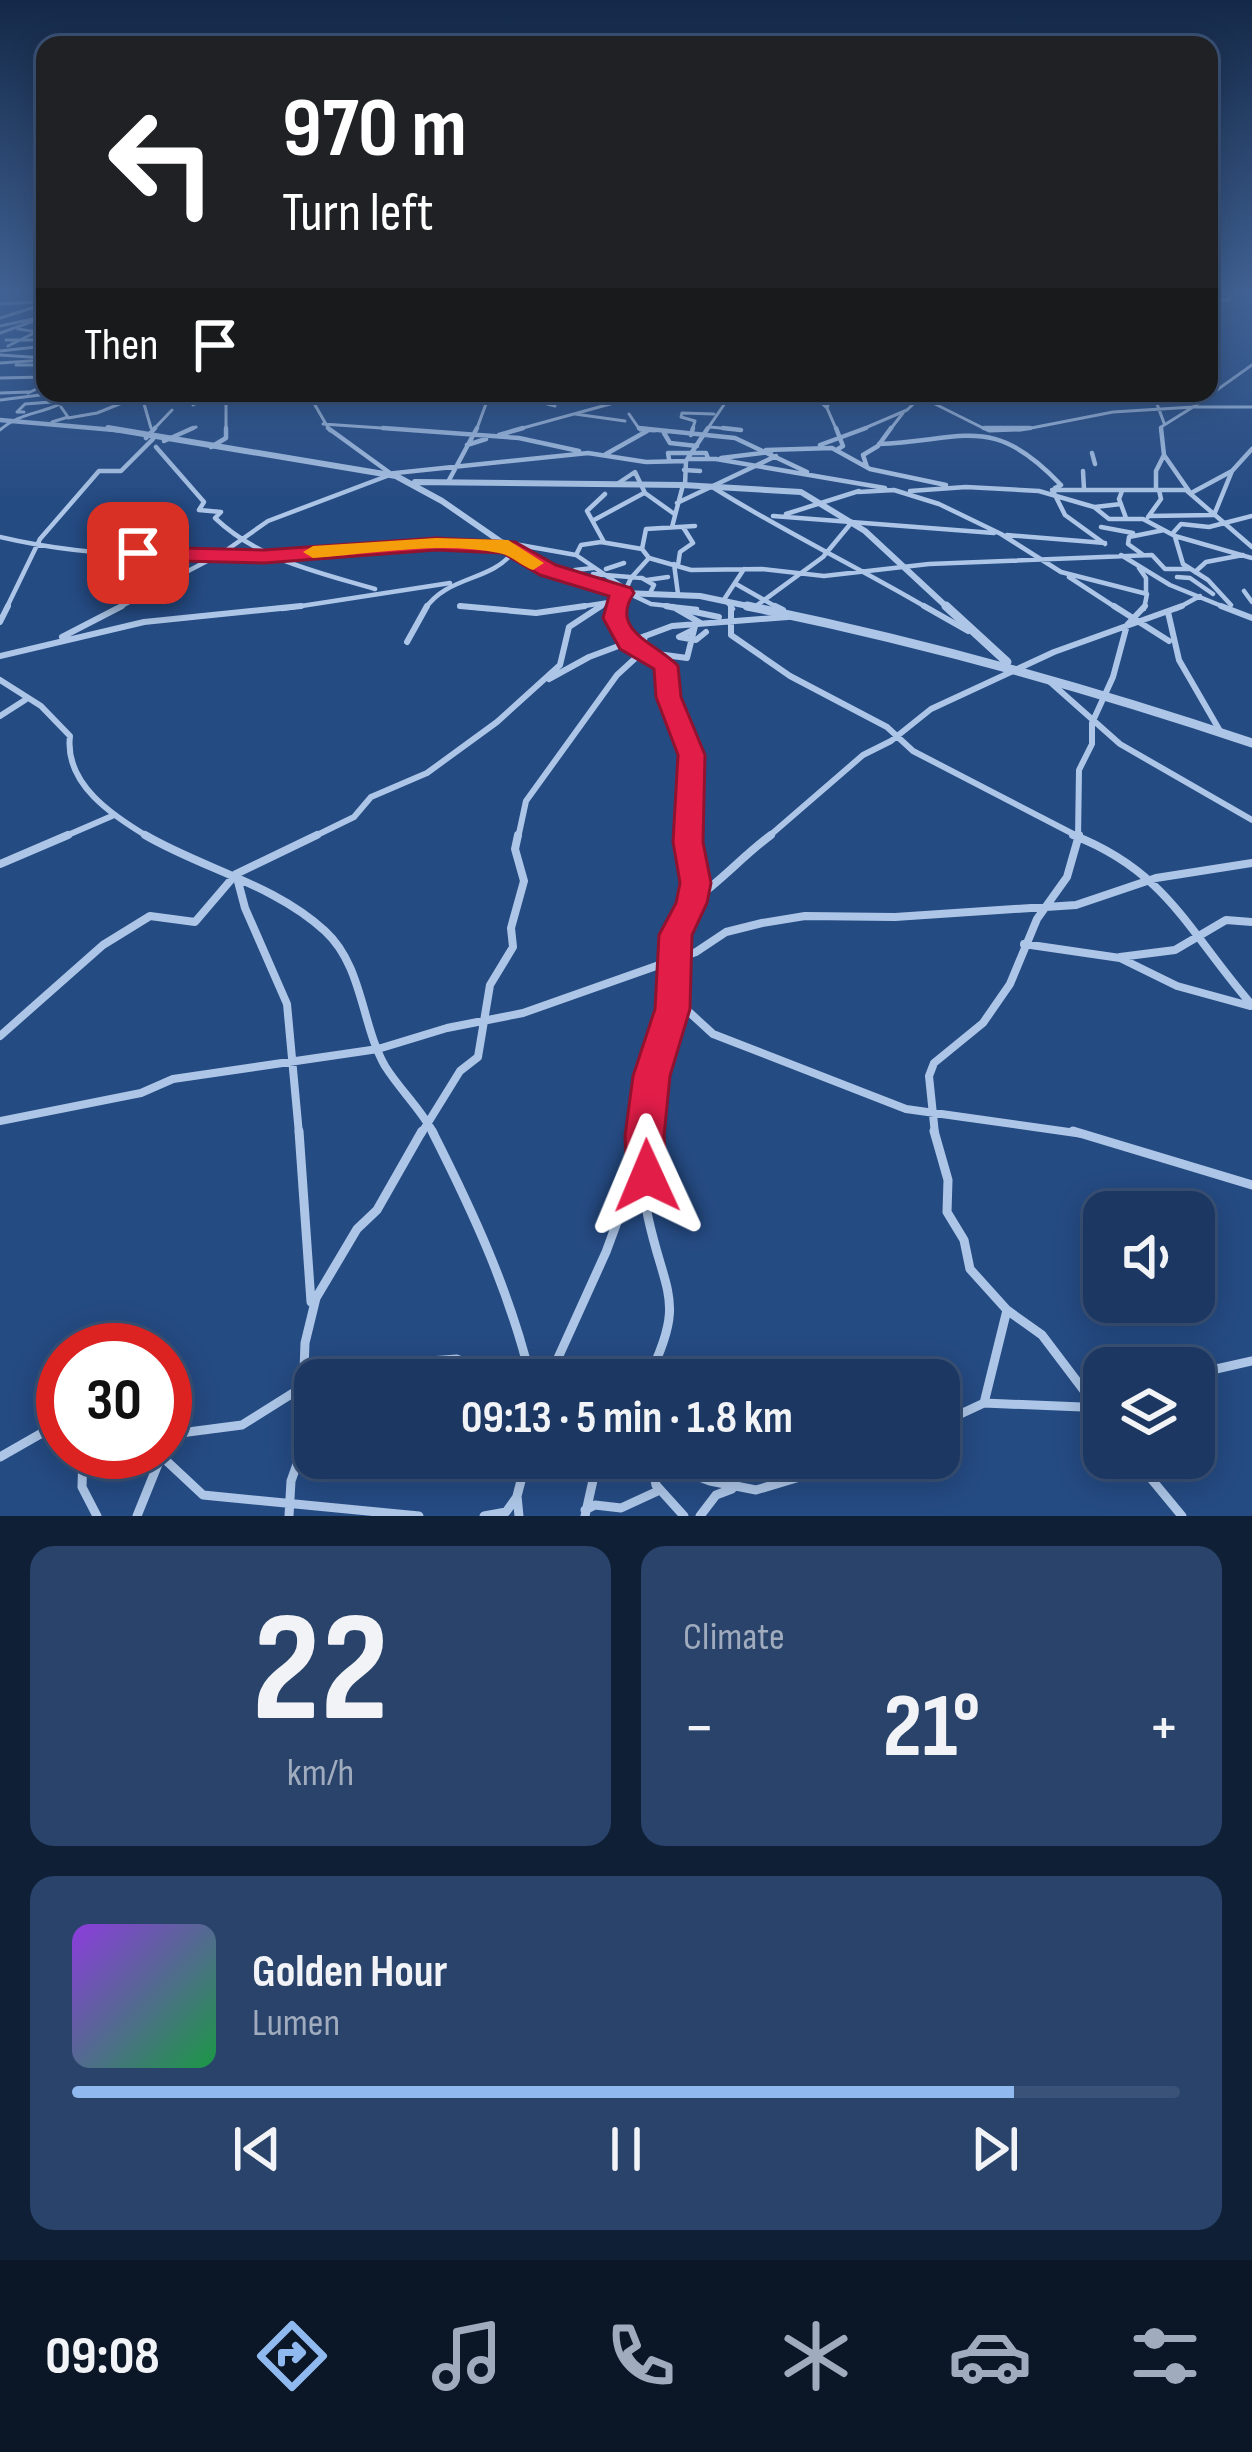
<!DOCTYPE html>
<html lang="en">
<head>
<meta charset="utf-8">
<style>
  body { margin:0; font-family:"Sofia Sans Condensed",sans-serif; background:#29436b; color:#f1f3f6; height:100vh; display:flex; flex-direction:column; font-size:45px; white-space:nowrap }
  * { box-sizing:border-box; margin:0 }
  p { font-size:39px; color:#a0acbe }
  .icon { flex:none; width:66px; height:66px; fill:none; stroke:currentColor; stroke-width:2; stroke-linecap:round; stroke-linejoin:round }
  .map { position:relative; height:1516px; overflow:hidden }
  .details { display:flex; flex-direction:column; gap:30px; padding:30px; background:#0f1f36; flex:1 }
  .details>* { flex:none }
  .banner { position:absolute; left:36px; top:36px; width:1182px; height:366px; border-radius:24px; box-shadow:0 6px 30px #0003,0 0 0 3px #3a5277; background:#202124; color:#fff; overflow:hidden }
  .tools { position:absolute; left:1083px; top:1191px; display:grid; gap:24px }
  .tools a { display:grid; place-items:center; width:132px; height:132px; border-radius:24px; background:#1c3862; box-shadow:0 6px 30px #0003,0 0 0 3px #3a5277; font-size:60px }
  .speed { position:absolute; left:36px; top:1323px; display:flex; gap:24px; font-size:60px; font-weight:700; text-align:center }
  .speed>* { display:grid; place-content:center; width:156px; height:156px; border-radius:50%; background:#1c3862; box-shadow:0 6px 30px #0003,0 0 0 3px #3a5277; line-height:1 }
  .speed .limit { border:18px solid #d22; background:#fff; color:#111 }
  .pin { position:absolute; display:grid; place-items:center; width:102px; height:102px; color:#fff; margin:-51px; border-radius:24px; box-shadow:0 6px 18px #0006 }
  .me { position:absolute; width:132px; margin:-66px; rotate:359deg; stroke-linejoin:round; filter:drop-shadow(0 0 9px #0008) }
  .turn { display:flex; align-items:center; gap:42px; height:252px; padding:0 48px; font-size:54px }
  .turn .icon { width:156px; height:156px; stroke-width:2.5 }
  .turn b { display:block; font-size:84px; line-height:102px }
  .then { display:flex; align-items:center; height:114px; padding:0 48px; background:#0003; gap:24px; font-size:45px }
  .big { font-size:90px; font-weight:700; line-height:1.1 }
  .details .tile { flex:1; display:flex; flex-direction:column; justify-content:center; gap:18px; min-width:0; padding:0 42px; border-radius:24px; background:#29436b }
  .details .dial { align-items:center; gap:0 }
  .dial b { font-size:156px; line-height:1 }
  .song { display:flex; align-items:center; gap:36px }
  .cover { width:144px; height:144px; border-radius:18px; background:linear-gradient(135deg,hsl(270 70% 55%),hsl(140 70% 35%)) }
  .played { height:12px; border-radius:6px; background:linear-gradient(90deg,#90b9f0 85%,#3a5277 85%) }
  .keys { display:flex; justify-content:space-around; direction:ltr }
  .heat { display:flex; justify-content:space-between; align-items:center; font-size:66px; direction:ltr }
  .details .tiles { flex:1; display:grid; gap:30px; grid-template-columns:1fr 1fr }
  .tile:last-child { grid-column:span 2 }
  .trip { position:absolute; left:294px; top:1359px; width:666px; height:120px; border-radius:24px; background:#1c3862; box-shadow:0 6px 30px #0003,0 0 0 3px #3a5277; font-weight:700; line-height:120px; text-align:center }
  .menu { display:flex; height:192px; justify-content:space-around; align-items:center; background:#0b1627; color:#a0acbe }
  .menu .icon { width:84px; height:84px }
  .menu .active { color:#90b9f0 }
  .menu b { font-size:54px; color:#f1f3f6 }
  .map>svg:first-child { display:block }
</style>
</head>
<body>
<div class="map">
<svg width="1252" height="1516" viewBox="0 0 1252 1516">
  <rect width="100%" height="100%" fill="#254b83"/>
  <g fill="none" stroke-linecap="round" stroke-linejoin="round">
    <!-- minor-far4 -->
    <path stroke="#adc6e7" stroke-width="3" d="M1209,295l8,6 -2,10
      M1217,299l12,1 2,-7
      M0,304l36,-2
      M0,318l35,-11
      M0,326l38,-8
      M18,329l27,4
      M0,333l45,-16
      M6,340h39
      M8,346l28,-14
      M0,351l45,-5
      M0,355l45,3
      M0,363l45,-3
      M16,365h29
      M0,378l45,-1
      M0,393l29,-1
      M28,393l17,-8
      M308,393l22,38
      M496,393l40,6
      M541,393l-5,8 19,5
      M810,393l17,15 10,23
      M1153,393l11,30
      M146,394l58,5
      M142,397l9,31
      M923,398l66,33 32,-1 92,-18 80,-5 59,-42
      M0,400l56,-7
      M71,400h10l7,-7
      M193,405l21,-12
      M827,408l6,-15
      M24,412h-7l8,-8 40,-3
      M575,414l50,7
      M629,414l11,16 15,1
      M68,418l29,-5 50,-20
      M52,422l16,-5 -7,-10
      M323,424l102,7
      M710,427l31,3
      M0,430c23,-21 53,-15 75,-37
      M152,431l20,-21
      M186,431l10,-4
      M226,431v-32l71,-5 -5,-1
      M476,431l14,-38
      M512,431l138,-38
      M692,431l3,-10 -14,-4 1,-4 32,1
      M706,431l26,-38
      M858,431l49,-21 18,-17
      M889,431l14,-18
      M1161,431v-4l32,-20h59"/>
    <!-- minor-far3 -->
    <path stroke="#adc6e7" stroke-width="4.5" d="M328,428l62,45
      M383,428l136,10 60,13
      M639,428l96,10 72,34
      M723,428l18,2
      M836,428l7,18 -5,3
      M984,428h46
      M1161,428l3,27 25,36
      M664,433l6,10 27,3
      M499,435l24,-7
      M691,435l2,-7
      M146,438l9,-10
      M164,441l29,-13
      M879,444c87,-4 114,-31 182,41l-6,3
      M467,445l19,-6
      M820,445l46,-17
      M156,447l48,55 -5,8 22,2 -6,6c44,42 103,54 160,71
      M211,447l15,-9v-10
      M766,450l66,-2 38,21 76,16
      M1092,453l3,11
      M606,454l41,-23
      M721,458l50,-6
      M669,459l-1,-6h38l2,5
      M688,459h28l169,29
      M867,467l-4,-12 15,-9 13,-18
      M684,470l16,1
      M1083,471l1,18
      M386,474l202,-21 58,9 40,-1
      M448,482l29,-54
      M617,484l18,-12 10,21 28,20
      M685,485l1,-24 22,-33
      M714,488c70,44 144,79 215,121
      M1052,490h134l66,57
      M1156,490v-19l8,-16
      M910,491l56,-4 73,4 55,16 15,12h34l32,17 77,22
      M1053,491l12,24 40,29
      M1122,491l-3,8 7,19
      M858,492l36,-2 45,14 62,30 60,38 86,22 -3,15
      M1193,492l39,-21 20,-22
      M677,503l99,-47
      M1095,507l26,-3
      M786,514l73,-23
      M773,516l221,17
      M1149,516l65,-1 18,-44
      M1148,517l13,-18 -2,-9
      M594,520l50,-27
      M672,527l11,-42
      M1101,527l32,6
      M1172,534l9,-10 28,3 43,-11
      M1007,535l98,8
      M0,537c168,40 338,3 508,10
      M1175,537l8,27 25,16 23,25
      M503,542l73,13 5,-10 20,-3 41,7 7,9 42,12 71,-1 62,7 105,-12 223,-9 13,14h24
      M604,542l-17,-31 18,-17
      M642,549l4,-20 49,-3
      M221,554l47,-33 119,-45
      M1142,554l-14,-10 1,-7 35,-7
      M576,555l50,34
      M1121,555l49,30 59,24
      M674,564l4,30
      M678,565l2,-13 13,-9 -10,-16
      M1139,568l7,10v14
      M606,569l18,-6
      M1195,572l11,-10 37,-7
      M593,574l49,4 12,7 -4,8
      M1069,577l49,32
      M1177,577l13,1 23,16
      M575,580v-10l18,-2
      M647,580l21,-3
      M736,584l44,25
      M1244,591l8,11
      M630,594l21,10 46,5
      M723,601l21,-32
      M728,603l5,6
      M460,606l28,3
      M756,606l67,-49 29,-35
      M6,609l34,-70 59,-68h22l32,-32
      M116,609l93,-49
      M282,609l168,-26
      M425,609c23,-34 66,-27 89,-58
      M565,609l51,-8
      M597,609l8,-6
      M617,609l14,-31 18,-20
      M1176,609l24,-13"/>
    <!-- minor-far2 -->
    <path stroke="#adc6e7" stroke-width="6" d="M460,606l76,7 49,-7
      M618,606l4,30 21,16 44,6 8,-32
      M666,606l53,11
      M731,606v29l59,41 97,51 26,24 168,87
      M775,606l8,4
      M924,606l44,25
      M1114,606l55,35
      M1221,606l31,12
      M673,607l26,15
      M1168,612l11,48 41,71
      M0,622l8,-16
      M691,631l-12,6 17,3 10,-8
      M62,637l60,-31
      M407,642l20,-36
      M641,651l25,15 2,31 23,58 -3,83
      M0,656l144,-34 157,-16
      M549,679l40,-22 83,-31 116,-9
      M0,680l41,26 29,30c-6,48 43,80 80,102
      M1049,681l71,63 132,76
      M0,716l25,-16
      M61,838l51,-22
      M311,838l43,-21 17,-20 56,-24 70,-51 63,-57 9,-38 32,-21
      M518,838l8,-37 91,-126 24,-22 4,-17
      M767,838l96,-83 28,-14 40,-32 123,-57 128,-46
      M1078,838l1,-68 13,-26v-21l21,-46 14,-52 18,-19"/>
    <!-- minor-far1 -->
    <path stroke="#adc6e7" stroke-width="8" d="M145,835c58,34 129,49 180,96 38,35 36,93 60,135 15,24 36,43 49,68
      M1073,835c95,37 116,98 179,170
      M0,864l68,-29
      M236,874l9,34 42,96 12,130
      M694,900c28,-20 50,-45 77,-65
      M1024,944l96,14 57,28 73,20
      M1120,957l55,-7 51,-30 26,2
      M672,1008l17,4 24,22 193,75 177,25
      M0,1036l103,-91 47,-29 45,6 41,-48 81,-39
      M0,1121l141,-28 32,-14 205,-30 69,-21 76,-15 173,-61 30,-20 36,-9 43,-7 90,1 181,-12 80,-27 96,-15
      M421,1134l39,-63 18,-14 12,-72 23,-38 -2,-19 13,-47 -9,-32 3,-14
      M646,1134l7,-68 19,-58 1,-61 22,-64 -7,-48
      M935,1134l-6,-58 5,-13 49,-40 27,-39 27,-65 30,-42 12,-42"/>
    <!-- minor -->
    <path stroke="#adc6e7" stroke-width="9" d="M299,1131l12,171
      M432,1131c41,81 78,161 99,249
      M646,1131c0,28 -4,59 2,86 17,79 39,83 -1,163
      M934,1131l14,49 -1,32 17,28 6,29 37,41 35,25 62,82
      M1073,1131l179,54
      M304,1370l153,-11 46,21
      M1194,1374l58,-13
      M548,1380l58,-128 37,-100
      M984,1403l23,-93
      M939,1424l45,-21 98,4 22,-4
      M165,1435l77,-10 86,-54
      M83,1452l-1,35 15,29
      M157,1452l46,43 216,21
      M0,1457l63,-36
      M649,1458l61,23 46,9 107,-32
      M1134,1458l48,58
      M651,1460l5,25 28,31
      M585,1510l10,-5 26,3 39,-18
      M137,1516l23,-57
      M289,1516l2,-35 10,-28 4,-110 11,-45 41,-69 20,-19 45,-79
      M484,1516l22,-4 10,-14
      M519,1516l-2,-20 10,-38
      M585,1516l13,-58
      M700,1516l16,-21 16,-6"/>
    <!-- tertiary-far2 -->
    <path stroke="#adc6e7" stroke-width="4.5" d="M0,420l126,11"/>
    <!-- tertiary-far1 -->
    <path stroke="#adc6e7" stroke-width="6" d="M108,428l288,48 46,25 88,61 53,21 40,10 77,3 62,13
      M415,482l268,3 118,7 64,39 84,78"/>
    <!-- tertiary -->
    <path stroke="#adc6e7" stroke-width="9" d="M747,606c172,35 339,81 505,137
      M946,606l61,56"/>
  </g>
  <!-- sky -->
  <linearGradient id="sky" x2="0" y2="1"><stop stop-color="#142948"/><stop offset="0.58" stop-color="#406193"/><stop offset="1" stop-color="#406193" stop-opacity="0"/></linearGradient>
  <rect width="1252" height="505" fill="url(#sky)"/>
  <!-- route -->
  <path fill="#e11d48" stroke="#92132f" stroke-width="3" d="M436,538l79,4 41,23 75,23 3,5c-26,38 24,51 44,73l3,31 24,58 -2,87 8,41 -4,20 -15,32 -2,74 -20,67 -6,60 3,40 -6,13 -14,5 -14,-5 -6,-13 -2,-40 8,-60 22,-67 4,-74 17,-32 4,-20 -7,-41 5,-87 -22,-58 -2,-28 -34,-20 -17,-31 6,-22 -69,-21 -37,-22 -67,-3 -172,13 -126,-3 -11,-7 11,-6 126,3z"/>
  <!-- slow -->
  <path fill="#f59e0b" d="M436,538l72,2 36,23 -11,7c-12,-4 -22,-15 -34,-17 -58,-12 -127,1 -186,5l-10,-6 10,-6z"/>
</svg>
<div class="tools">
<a><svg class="icon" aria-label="sound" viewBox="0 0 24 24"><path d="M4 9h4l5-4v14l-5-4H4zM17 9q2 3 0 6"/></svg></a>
<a><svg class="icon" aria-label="layers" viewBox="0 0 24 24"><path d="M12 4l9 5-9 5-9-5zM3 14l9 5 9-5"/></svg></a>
</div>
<div class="speed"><div class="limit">30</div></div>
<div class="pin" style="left:138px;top:553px;background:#d93025"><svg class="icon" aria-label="arrive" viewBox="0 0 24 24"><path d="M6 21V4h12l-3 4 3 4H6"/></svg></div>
<svg class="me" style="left:647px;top:1176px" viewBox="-20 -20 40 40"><path d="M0-17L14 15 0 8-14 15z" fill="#e11d48" stroke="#fff" stroke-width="4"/></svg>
<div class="trip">09:13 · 5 min · 1.8 km</div>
<div class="banner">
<div class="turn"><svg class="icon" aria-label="left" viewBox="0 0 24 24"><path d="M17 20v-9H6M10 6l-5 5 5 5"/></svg><div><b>970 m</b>Turn left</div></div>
<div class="then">Then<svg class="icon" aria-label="arrive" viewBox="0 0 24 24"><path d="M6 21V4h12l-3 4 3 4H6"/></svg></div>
</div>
</div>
<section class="details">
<div class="tiles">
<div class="tile dial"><b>22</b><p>km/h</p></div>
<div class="tile"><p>Climate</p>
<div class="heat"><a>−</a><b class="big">21°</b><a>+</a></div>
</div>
<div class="tile">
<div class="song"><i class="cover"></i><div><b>Golden Hour</b><p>Lumen</p></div></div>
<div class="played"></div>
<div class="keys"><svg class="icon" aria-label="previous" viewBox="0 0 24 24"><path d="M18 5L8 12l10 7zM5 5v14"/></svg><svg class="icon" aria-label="pause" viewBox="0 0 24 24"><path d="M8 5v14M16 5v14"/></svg><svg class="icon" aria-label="next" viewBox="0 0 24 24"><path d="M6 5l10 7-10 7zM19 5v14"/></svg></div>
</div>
</div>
</section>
<nav class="menu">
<b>09:08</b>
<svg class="icon active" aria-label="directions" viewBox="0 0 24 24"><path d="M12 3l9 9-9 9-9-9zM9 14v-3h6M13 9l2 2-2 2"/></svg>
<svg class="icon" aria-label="music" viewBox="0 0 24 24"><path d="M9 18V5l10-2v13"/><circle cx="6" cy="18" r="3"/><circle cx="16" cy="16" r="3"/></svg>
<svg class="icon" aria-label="phone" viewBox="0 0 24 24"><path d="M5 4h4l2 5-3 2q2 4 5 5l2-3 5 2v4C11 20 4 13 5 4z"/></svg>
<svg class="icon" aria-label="climate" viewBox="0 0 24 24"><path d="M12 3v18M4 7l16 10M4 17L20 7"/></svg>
<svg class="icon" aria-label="car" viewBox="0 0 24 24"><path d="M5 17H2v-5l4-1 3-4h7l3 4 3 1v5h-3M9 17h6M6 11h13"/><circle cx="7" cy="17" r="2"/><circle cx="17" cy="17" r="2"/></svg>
<svg class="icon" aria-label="filters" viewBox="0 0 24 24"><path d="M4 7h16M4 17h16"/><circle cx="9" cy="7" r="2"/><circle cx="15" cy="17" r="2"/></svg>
</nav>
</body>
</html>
